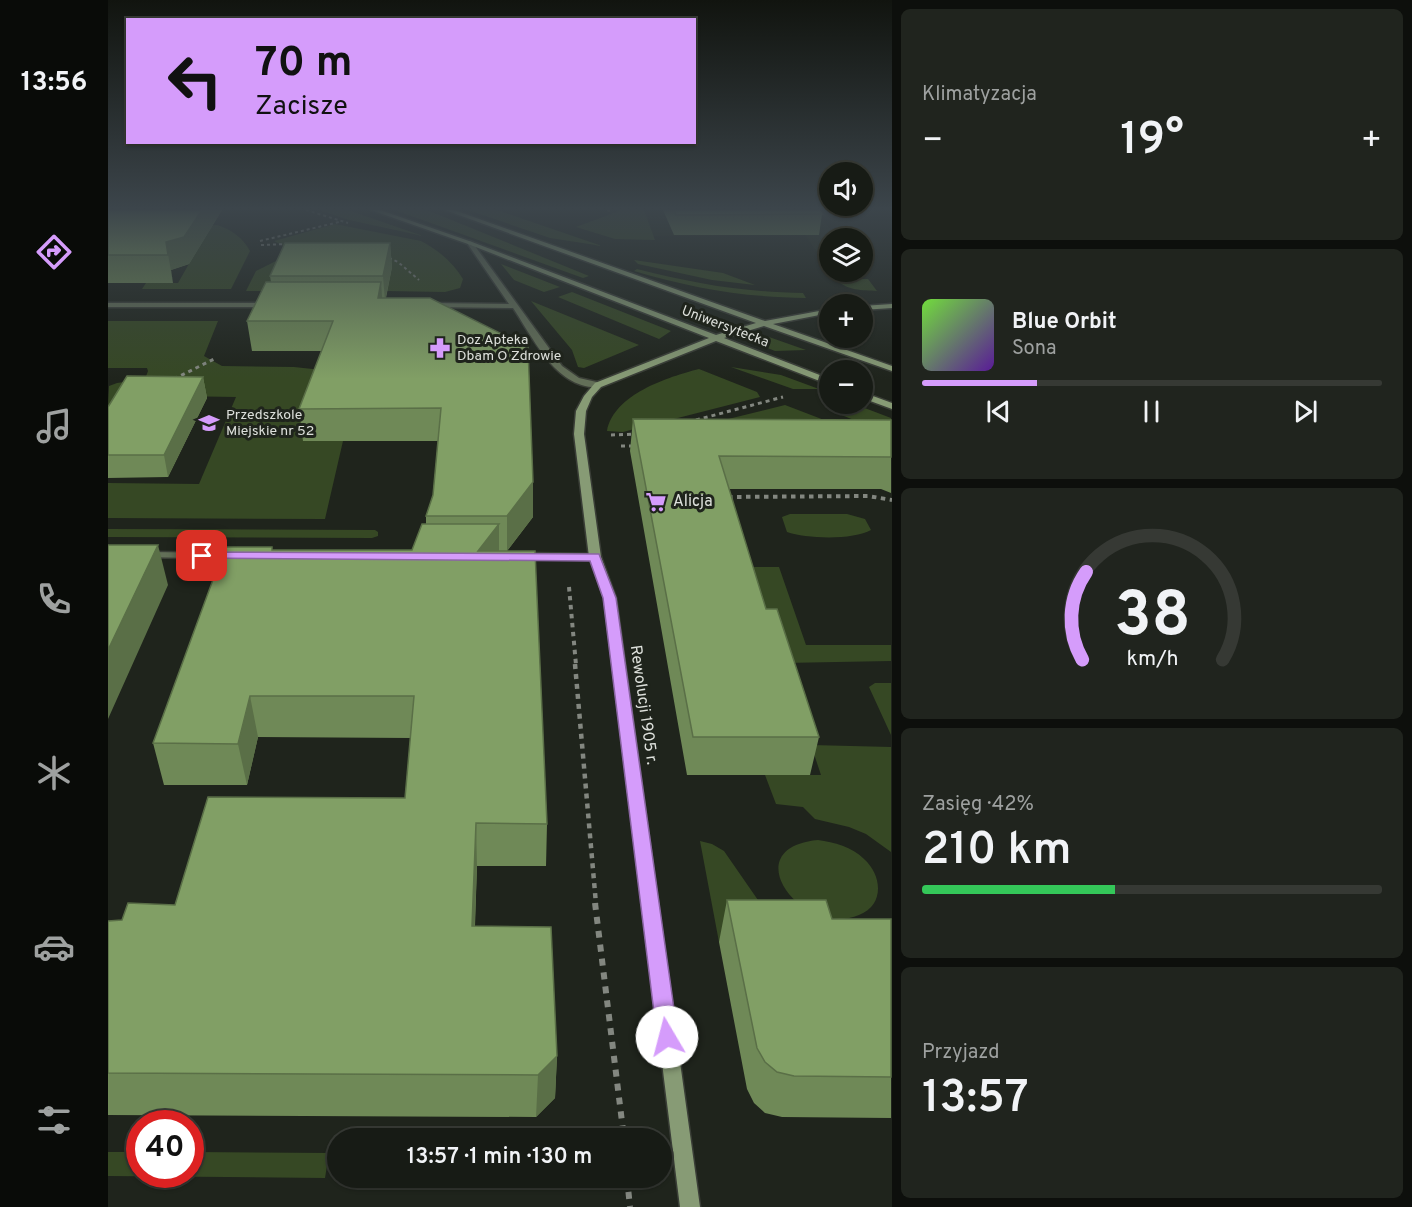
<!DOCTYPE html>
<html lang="pl">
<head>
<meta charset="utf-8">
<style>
  body { margin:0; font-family:Overpass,sans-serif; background:#20241e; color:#f1f3f6; height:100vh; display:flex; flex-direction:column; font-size:22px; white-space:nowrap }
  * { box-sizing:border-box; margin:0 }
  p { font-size:20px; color:#9ea1a0 }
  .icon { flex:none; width:33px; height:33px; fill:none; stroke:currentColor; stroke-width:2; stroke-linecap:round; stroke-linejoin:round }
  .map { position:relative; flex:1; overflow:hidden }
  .panel { display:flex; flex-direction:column; gap:9px; padding:9px; background:#0d0f0c; width:520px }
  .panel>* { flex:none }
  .top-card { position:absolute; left:18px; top:18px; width:570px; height:126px; border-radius:0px; box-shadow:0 2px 4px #0004,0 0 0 2px #363934; background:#d59cfb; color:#111; overflow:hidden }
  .fabs { position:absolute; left:711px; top:162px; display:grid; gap:12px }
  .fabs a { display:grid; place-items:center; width:54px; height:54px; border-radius:50%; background:#171b15; box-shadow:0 2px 4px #0004,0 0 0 2px #363934; font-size:30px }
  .speed { position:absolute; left:18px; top:1110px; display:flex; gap:12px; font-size:30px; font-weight:700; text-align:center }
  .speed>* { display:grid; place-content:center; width:78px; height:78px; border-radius:50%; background:#171b15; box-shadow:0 2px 4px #0004,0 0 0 2px #363934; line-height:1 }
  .speed .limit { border:9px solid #d22; background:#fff; color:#111 }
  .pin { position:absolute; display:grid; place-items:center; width:51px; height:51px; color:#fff; margin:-26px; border-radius:12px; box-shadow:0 3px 9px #0006 }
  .me { position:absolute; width:66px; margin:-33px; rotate:352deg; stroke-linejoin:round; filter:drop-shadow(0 0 4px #0008) }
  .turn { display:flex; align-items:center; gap:21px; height:126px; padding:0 30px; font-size:27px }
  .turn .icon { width:78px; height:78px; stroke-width:2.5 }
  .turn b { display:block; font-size:42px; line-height:51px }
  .big { font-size:45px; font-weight:600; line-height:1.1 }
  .panel .tile { flex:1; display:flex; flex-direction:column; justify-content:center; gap:9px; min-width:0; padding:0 21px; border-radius:9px; background:#20241e }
  .panel .dial { align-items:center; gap:0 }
  .dial svg { height:156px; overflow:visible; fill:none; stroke:#363934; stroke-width:7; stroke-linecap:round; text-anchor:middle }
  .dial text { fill:#f1f3f6; stroke:none }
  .song { display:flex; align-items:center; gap:18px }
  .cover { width:72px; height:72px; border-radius:9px; background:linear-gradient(135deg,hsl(100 70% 55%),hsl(270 70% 35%)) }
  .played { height:6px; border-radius:3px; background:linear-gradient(90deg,#d59cfb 25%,#363934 25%) }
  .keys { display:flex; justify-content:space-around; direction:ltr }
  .heat { display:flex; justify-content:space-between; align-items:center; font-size:33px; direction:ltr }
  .charge { height:9px; border-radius:4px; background:linear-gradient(90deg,#34c759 42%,#363934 0) }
  .trip { position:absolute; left:219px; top:1128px; width:345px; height:60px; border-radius:30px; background:#171b15; box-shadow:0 2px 4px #0004,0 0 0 2px #363934; font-weight:600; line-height:60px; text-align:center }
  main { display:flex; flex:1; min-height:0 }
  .dock { display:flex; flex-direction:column; width:108px; justify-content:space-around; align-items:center; background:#090b08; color:#9ea1a0 }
  .dock .icon { width:42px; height:42px }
  .dock .current { color:#d59cfb }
  .dock b { font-size:27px; color:#f1f3f6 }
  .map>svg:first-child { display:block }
</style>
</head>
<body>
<main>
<nav class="dock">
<b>13:56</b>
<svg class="icon current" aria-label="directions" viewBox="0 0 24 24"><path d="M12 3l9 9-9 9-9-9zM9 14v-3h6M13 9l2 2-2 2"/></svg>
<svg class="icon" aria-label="music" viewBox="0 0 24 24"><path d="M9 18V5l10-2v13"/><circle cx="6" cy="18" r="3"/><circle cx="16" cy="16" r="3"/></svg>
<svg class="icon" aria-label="phone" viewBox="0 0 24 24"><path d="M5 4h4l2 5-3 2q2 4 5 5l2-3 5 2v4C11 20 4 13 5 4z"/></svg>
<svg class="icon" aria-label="climate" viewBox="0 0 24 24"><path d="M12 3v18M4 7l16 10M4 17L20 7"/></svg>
<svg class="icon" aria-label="car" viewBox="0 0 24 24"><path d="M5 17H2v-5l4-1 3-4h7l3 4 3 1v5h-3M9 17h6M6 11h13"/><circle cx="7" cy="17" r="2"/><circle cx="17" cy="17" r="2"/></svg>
<svg class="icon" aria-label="filters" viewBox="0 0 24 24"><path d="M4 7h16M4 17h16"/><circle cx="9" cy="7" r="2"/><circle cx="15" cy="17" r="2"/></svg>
</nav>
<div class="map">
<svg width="784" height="1207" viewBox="0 0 784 1207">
  <rect width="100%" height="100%" fill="#1f241c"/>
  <!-- built -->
  <path fill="#242b1d" d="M536,210h172l21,28h-7l-1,32 -24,-35 -152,1z"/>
  <!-- green -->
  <path fill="#364824" d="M211,210h29l75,26 -74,-16z
    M287,210h32l162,66 -6,2z
    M360,210h29l105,36 -52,-8z
    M509,210h27l11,30 -40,-1 -39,-12 43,-16z
    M227,224l86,17c17,9 32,21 42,38l-3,9 -15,4 -58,-1 4,-23 -113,23h-32l10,-20 24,-12 7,-11 -13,-7z
    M109,225c14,4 26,13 33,26l-19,38h-89l4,-6h32l12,-21 13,-36z
    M526,260l89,13 32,12 -43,-5 -74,-16z
    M393,264l59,23 -16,5 -30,-12z
    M529,269c60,15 105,23 166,24l3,5c-63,-1 -111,-9 -172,-27z
    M728,279h32l9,12c-15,-1 -30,0 -41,-12z
    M464,292l99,39 -12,8 -101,-42z
    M423,301l108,44 -55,23 -6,-1 -6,-17z
    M0,321h110l-14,35 18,10 72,1 28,3 -19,71h40l-18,78 -217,-1v-35l91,1 37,-87 -61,-1 -67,9 1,-19 8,-3 28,-4 3,-8 -1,-3h-39z
    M661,337l37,13 -31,1 -22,-9z
    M623,367l50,8 38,14h-26z
    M591,369l58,23 3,5 -137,35 -16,-1c7,-37 61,-54 92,-62z
    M677,405l47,18 -153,8z
    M725,407h29l29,11v17l-52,-21z
    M682,514h57l18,5 6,11c-17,10 -64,9 -84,2l-5,-15z
    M0,529l267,1 3,2v4l-6,2 -264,-1z
    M629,567h42l27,78h85v16l-108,2z
    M767,683h16v52l-22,-48z
    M703,745l80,2v105l-25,-18 -17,-7 -34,-8 -12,-12 -27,-3 -11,-29h56z
    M710,840c16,2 34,7 46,19 18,16 21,46 -5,56 -56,24 -126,-67 -41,-75z
    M592,841l12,3 12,7 63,91h-68z
    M0,1152h31l1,22h50l1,-22 138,1 -4,25 -217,-2z"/>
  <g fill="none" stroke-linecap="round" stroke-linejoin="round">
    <!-- street casing -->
    <g stroke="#3a3e37" stroke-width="3">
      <path id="street" d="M362,241l2,1 90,124 17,12 22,5v4c-44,4 -67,-48 -88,-79l-86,-1v-4h3l79,1 -42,-61z
        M0,303h161l4,2 -4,2h-161z
        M38,552l91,1 6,3 -6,3 -95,-2 -2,-2z
        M413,553l74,1 6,3 -6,3 -78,-2 -2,-2 2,-2z"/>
    </g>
    <!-- secondary casing -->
    <g stroke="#3a3e37" stroke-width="3">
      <path id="secondary" d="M263,210h9l92,32 244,93 40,-12 -311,-113h9l311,111 65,-12v4l-57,11 119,42v5l-128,-45 -40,12 106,41v6l-114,-44 -115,46 -9,10 -6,14 -2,23 17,123 15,41 84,609h-20l-76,-609 -15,-41 -15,-123 2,-23 8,-15 11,-13 114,-45 -241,-94z
        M784,304v4l-30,2v-4z
        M754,392l30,11v6l-30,-11z"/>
    </g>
    <!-- path-far4 -->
    <path stroke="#838780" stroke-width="2" stroke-dasharray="3 3" stroke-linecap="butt" d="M198,210l42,13
      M499,210l3,1
      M152,241l79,-19
      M153,245l28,-1
      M281,258l9,4 21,18"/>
    <!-- path-far3 -->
    <path stroke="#838780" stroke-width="3" stroke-dasharray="4 4" stroke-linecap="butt" d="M66,379l42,-21
      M588,420l87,-23
      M503,435l26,-1
      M513,446h12"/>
    <!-- path-far2 -->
    <path stroke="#838780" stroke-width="4" stroke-dasharray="4.5 4.5" stroke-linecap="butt" d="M620,497l140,-1 24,4
      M461,587l7,78"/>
    <!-- path-far1 -->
    <path stroke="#838780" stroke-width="4.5" stroke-dasharray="5 5" stroke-linecap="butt" d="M467,664l21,240"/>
    <!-- path -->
    <path stroke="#838780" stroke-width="6" stroke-dasharray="7 7" stroke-linecap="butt" d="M487,903l29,235
      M519,1178l3,29"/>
    <!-- street -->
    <use href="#street" fill="#636f58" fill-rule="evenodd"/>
    <!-- secondary -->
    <use href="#secondary" fill="#879b75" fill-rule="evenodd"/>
  </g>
  <!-- wall -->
  <path fill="#6f8957" d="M0,210h114l-33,54 -18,6 2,13h-65z
    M555,210h156l3,4 -3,21h-145z
    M282,243l2,24 -6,31 147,184v35l-26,34 40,273 -1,42h-69l-2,60 82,130 -2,42 -19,19 -428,-2v-194l14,-1 53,-15 230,-107 6,-60 -153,-1 -11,48h-83l-11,-42 120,-193h139l14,-26v-8l7,-21 5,-54h-135l-4,-32 23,-58h-70l-5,-30 24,-39 -1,-6z
    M95,377l4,21 -39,79 -60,1v-71z
    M525,419l258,1v73l-10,-4h-152l37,120 53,128 -9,38h-123l-57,-324z
    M619,900l105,19h59v199l-109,-1 -17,-4 -11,-10 -7,-14 -28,-147z"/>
  <!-- shaded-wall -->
  <path fill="#5a6f47" d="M94,210h20l-33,54 -18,6 2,13 -7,-41z
    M282,243l2,24 -7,34 -2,-25z
    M273,282l2,28 -5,-12z
    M95,377l4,21 -39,79 -4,-22z
    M425,482v35l-26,34v-35z
    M391,524v38l-21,-11z
    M50,545l10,40 -60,134v-69z
    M142,696l8,41 -11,48 -9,-41z
    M368,823l1,43 -4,103 -1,-43z
    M449,1056l-2,42 -19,19 2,-42z"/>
  <!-- building -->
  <path fill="#819f65" stroke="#5a6f47" stroke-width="1.5" d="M0,210h94l-18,27 -18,5 2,13h-60z
    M566,210h145l3,4 -146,1z
    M177,243h105l-7,33h-113z
    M158,282h115l-3,16h52l98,49 5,135 -26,34h-81l7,-21 8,-87 -142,1 34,-88h-86z
    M19,376l76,1 -39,78h-56v-48z
    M525,419l258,1v37l-172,-1 47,153h11l42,128h-126z
    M314,524h77l-21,27h57l12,273 -71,-1 -4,103 79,1 6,129 -19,19 -430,-2v-152l14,-1 6,-17 47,2 33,-108 197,1 9,-102h-164l-12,48 -85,-1 72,-196h47v3h140z
    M0,545h50l-50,105z
    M619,900h99l6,19h59v158l-97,-1 -17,-4 -12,-10 -8,-14z"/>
  <!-- sky -->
  <linearGradient id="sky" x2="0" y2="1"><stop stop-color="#11140f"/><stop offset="0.55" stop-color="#3c454b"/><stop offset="1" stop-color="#3c454b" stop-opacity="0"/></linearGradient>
  <rect width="784" height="379" fill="url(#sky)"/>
  <!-- route -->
  <path fill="#d59cfb" stroke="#8a65a3" stroke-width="1.5" d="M94,552l397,2 17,44 62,439 -3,6 -8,3 -7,-3 -3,-6 -54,-439 -13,-37 -392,-3 -2,-2z"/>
  <!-- icons -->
  <defs>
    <g id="pharmacy-bare" transform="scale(1.62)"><path d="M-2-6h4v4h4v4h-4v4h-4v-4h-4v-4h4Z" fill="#d59cfb" stroke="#1f241c" stroke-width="2.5" paint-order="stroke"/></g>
    <g id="school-bare" transform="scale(1.62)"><path d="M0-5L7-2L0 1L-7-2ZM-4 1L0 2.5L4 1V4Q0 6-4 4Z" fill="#d59cfb" stroke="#1f241c" stroke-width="2.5" paint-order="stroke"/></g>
    <g id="supermarket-bare" transform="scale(1.62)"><path d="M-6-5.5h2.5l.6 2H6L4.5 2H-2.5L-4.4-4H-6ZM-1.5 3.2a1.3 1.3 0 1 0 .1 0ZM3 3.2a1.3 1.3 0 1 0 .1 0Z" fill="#d59cfb" stroke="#1f241c" stroke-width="2.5" paint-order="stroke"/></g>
  </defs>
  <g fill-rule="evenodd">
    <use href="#pharmacy-bare" x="332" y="348"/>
    <use href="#school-bare" x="101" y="423"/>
    <use href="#supermarket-bare" x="548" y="502"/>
  </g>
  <g text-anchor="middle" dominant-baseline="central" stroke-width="6" stroke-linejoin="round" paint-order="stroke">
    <!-- far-street labels -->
    <g font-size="14" fill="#dde0db" stroke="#1f241c">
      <text transform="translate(617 327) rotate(21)">Uniwersytecka</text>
    </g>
    <!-- far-poi labels -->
    <g font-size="14" fill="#dde0db" stroke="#1f241c" text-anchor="start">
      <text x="349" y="340">Doz Apteka<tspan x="349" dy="16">Dbam O Zdrowie</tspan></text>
      <text x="118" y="415">Przedszkole<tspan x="118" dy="16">Miejskie nr 52</tspan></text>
    </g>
    <!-- poi labels -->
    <g font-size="16" fill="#dde0db" stroke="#1f241c" text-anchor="start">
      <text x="565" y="502">Alicja</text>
    </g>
    <!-- street labels -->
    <g font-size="16" fill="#dde0db" stroke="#1f241c">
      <text transform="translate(535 705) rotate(82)">Rewolucji 1905 r.</text>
    </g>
  </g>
</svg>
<div class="fabs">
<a><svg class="icon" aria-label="sound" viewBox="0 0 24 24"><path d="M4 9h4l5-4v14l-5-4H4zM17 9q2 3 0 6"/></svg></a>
<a><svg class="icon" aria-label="layers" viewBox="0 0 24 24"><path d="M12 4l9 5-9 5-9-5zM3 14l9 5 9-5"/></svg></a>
<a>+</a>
<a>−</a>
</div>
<div class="speed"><div class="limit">40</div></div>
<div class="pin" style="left:94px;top:556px;background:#d93025"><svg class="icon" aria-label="arrive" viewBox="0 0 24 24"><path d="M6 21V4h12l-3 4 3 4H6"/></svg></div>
<svg class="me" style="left:559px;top:1037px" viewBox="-20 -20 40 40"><circle r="19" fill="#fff"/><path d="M0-13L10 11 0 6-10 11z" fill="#d59cfb"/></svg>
<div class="trip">13:57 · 1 min · 130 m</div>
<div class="top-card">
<div class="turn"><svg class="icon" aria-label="left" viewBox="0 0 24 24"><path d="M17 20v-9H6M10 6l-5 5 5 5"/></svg><div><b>70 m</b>Zacisze</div></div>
</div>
</div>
<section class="panel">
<div class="tile"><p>Klimatyzacja</p>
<div class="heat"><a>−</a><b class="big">19°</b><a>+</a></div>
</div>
<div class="tile">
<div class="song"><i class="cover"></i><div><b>Blue Orbit</b><p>Sona</p></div></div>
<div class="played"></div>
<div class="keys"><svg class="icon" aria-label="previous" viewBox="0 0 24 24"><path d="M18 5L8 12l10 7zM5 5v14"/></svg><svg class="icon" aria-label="pause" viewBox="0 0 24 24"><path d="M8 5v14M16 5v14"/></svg><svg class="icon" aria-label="next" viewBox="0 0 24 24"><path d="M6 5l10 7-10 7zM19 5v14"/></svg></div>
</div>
<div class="tile dial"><svg viewBox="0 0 100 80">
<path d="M14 69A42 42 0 1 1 86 69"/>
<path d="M14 69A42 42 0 0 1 16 24" stroke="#d59cfb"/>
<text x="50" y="56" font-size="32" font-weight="700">38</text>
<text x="50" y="72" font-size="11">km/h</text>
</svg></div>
<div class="tile"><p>Zasięg · 42%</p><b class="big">210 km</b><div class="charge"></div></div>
<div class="tile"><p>Przyjazd</p><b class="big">13:57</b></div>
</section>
</main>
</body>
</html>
